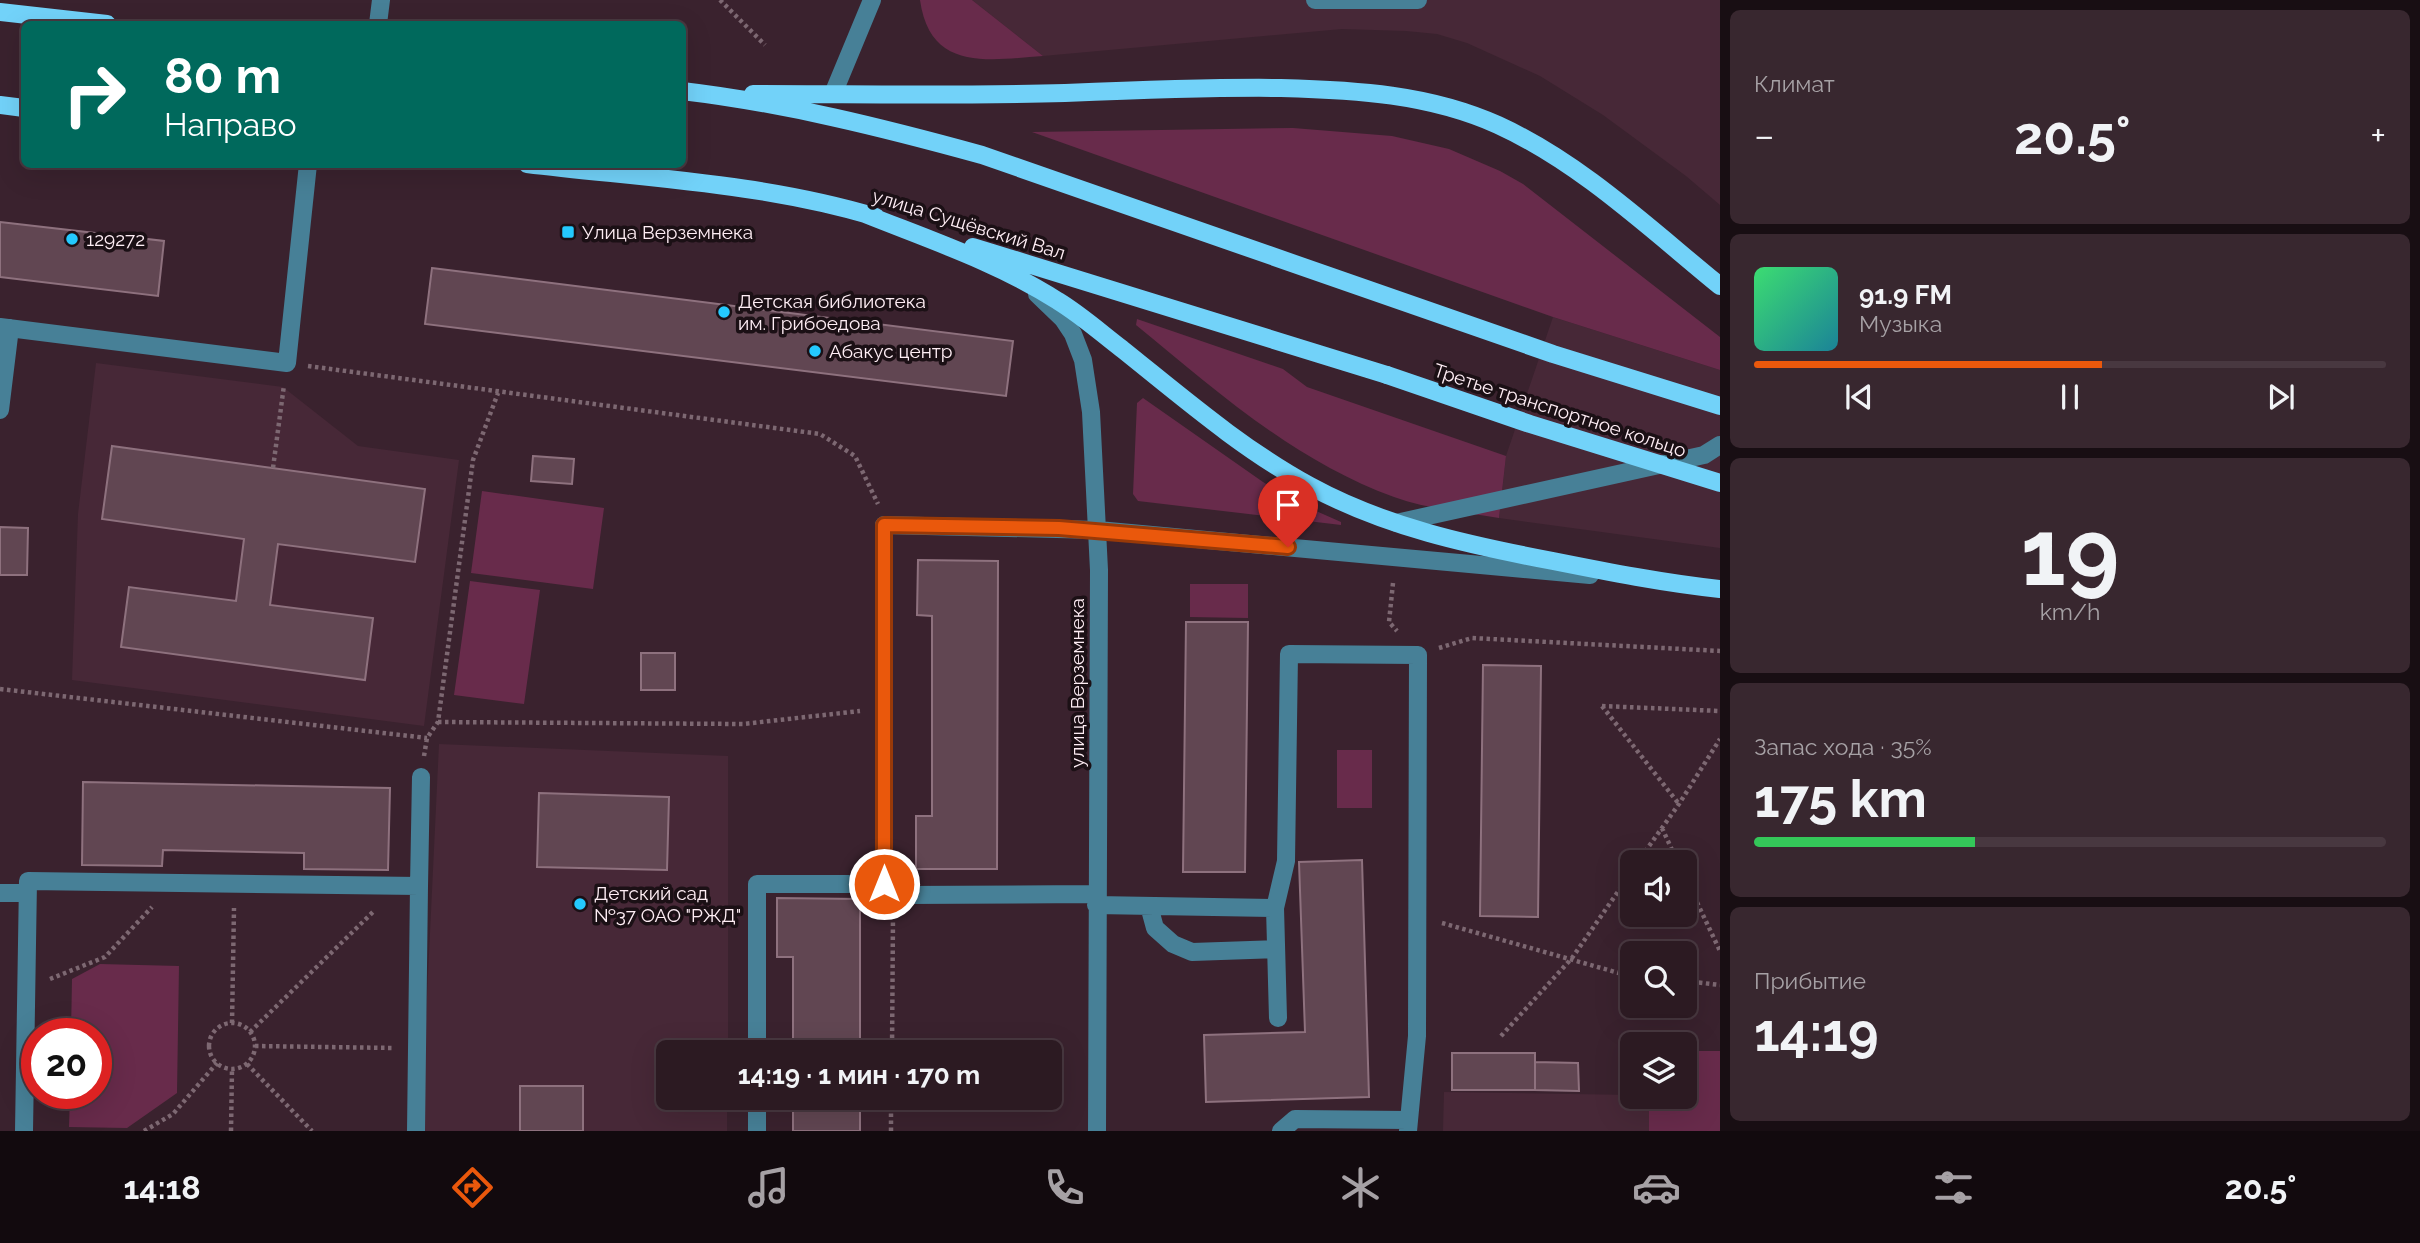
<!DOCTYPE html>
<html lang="ru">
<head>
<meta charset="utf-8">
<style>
  body { margin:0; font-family:Raleway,sans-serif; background:#38272f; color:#f1f3f6; height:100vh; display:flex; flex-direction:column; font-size:26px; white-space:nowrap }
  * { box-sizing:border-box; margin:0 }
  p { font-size:23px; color:#a6a1a5 }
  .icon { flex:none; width:38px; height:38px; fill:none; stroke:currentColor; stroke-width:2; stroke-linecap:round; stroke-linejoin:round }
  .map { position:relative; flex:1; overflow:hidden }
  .panel { display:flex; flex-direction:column; gap:10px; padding:10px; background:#180e13; width:700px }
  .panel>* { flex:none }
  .banner { position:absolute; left:21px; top:21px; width:665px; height:147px; border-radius:10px; box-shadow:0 7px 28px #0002,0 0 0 2px #483840; background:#00695c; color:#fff; overflow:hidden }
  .tools { position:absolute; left:1620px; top:850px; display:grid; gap:14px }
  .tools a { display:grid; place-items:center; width:77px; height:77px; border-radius:10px; background:#2c1a22; box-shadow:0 7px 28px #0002,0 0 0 2px #483840; font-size:35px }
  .speed { position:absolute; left:21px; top:1018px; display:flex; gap:14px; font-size:35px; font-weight:700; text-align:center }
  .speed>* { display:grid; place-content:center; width:91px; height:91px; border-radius:50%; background:#2c1a22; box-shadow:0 7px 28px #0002,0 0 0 2px #483840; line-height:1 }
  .speed .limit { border:10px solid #d22; background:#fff; color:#111 }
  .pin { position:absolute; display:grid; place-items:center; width:60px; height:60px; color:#fff; margin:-72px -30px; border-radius:50% 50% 50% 0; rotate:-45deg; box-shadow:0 0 7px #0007 }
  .pin .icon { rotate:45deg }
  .me { position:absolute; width:77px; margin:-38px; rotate:0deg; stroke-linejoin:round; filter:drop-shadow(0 0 5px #0008) }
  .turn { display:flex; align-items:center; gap:24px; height:147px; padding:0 28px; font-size:32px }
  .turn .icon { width:91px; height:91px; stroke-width:2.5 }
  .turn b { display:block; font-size:49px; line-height:60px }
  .big { font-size:52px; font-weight:700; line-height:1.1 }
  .panel .card { flex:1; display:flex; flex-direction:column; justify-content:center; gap:10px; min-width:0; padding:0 24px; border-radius:10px; background:#38272f }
  .panel .dial { align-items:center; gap:0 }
  .dial b { font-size:91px; line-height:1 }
  .song { display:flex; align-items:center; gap:21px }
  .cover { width:84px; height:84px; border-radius:10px; background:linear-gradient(135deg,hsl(140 70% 55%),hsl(190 70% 35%)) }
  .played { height:7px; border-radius:4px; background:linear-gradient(90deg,#ea580c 55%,#483840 55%) }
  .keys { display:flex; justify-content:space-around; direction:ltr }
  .heat { display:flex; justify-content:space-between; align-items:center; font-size:38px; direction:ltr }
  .charge { height:10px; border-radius:5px; background:linear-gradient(90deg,#34c759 35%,#483840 0) }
  .trip { position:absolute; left:656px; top:1040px; width:406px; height:70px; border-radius:10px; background:#2c1a22; box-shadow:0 7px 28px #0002,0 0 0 2px #483840; font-weight:700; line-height:70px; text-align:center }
  .tabs { display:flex; height:112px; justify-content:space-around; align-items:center; background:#120a0e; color:#a6a1a5 }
  .tabs .icon { width:49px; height:49px }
  .tabs .current { color:#ea580c }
  .tabs b { font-size:32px; color:#f1f3f6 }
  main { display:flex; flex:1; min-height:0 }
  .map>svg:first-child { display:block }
</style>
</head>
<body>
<main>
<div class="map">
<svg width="1720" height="1131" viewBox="0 0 1720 1131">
  <rect width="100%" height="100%" fill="#3a222e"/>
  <!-- built -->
  <path fill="#472837" d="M972,0h748v205l-34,-29 -83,-61 -63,-39 -73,-33 -30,-9 -31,-3 -64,-2 -299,27z
    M1553,317l167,53v178l-221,-30 7,-62z
    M96,363l187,24 75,59 101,14 -35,266 -352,-46 6,-166z
    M439,744l289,12v296h-60v45h59v34h-304v-51z
    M1444,1092l189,3v2h16v34h-206z"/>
  <!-- green -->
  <path fill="#682b4b" d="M920,0h52l71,56c-54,4 -113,16 -123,-56z
    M1293,128l99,8 57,13 51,22 23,13 197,153v33l-167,-53 -521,-185z
    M1137,319l146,50 24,18 199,69 -7,62c-35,-6 -72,-9 -105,-21 -98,-35 -179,-107 -258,-172z
    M1143,398l120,84 35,21 43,19v3l-203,-24 -5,-7 4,-91z
    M482,491l122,17 -11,81 -122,-16z
    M470,581l70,9 -16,114 -70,-9z
    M1190,584h58v34l-58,-1z
    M1337,750h35v58h-35z
    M100,964l79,2 -2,127 -50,35 -58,-1 1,-33h26v-60h-25l1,-55z
    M1685,1051h35v80h-71v-34h36z"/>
  <!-- building -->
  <path fill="#614652" stroke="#8e717e" stroke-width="2" d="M0,222l164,19 -6,55 -158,-19z
    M432,268l581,73 -7,55 -581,-72z
    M112,446l313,43 -10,73 -137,-18 -8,61 103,13 -8,62 -244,-33 8,-60 107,14 8,-62 -142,-20z
    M533,456l41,3 -2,25 -41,-3z
    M0,527l28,1 -1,47h-27z
    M918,560l80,1 -1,308h-81v-53h16v-200l-15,-1z
    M1186,622h62l-3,250h-62z
    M641,653h34v37h-34z
    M1483,665l58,1 -3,251 -58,-1z
    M83,782l307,6 -2,82 -84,-1v-16l-141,-3 -1,16 -80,-1z
    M539,793l130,4 -2,73 -130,-3z
    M1362,860l7,237 -163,5 -2,-67 101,-3 -6,-170z
    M777,898l83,1v153h-67v-95h-16z
    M1452,1053h83v37h-83z
    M1535,1062l43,1 1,28 -44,-1z
    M520,1086h63v45h-63z
    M793,1097h67v34h-67z"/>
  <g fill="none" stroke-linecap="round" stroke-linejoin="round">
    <!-- path -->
    <path stroke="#7d6872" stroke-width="4.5" stroke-dasharray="3.5 3.5" stroke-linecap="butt" d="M720,0l45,45
      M308,366l512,68 35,22 23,48
      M273,468l11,-83
      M1393,583l-4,39 8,9
      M1439,648l33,-10 248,13
      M0,689l427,49
      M1602,706l77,98
      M1602,706l118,5
      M438,722l305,2 117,-13
      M424,756l3,-18 11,-16 35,-262 25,-67
      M1662,828l16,35
      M1637,863l42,-59 41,-65
      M1685,877l35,74
      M1442,923l191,54
      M50,979l55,-22 47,-50
      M1685,981l35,4
      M232,1023l2,-115
      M209 1046a23 23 0 1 1 46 0a23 23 0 1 1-46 0Z
      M250,1032l125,-122
      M1501,1036l71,-78 61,-88
      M255,1046l139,2
      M892,1052l1,-136
      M247,1064l65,67
      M144,1131l29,-17 44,-51
      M231,1131l1,-62
      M891,1131v-34"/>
    <!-- minor -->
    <path stroke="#478097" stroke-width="18" d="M1315,0h103
      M378,24l3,-24
      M833,94l39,-94
      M1037,294l26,25 10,15 10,26 8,52 8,158 -2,561
      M0,327l287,36 21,-199
      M0,410l10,-82
      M1396,523l308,-68 16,-10
      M884,884l18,11 194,-1
      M419,886l2,-109
      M0,893h27
      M1096,905l179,3 11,-47 3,-207 129,1 -1,381 -9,95
      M1149,906l6,22 18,16 19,8 84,-3
      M1275,908l3,110
      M757,1052v-168h127v-359l214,5 492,45
      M757,1097v34
      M24,1131l4,-250 391,5 -3,245
      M1281,1131l14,-12 113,1"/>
    <!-- major -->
    <path stroke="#72d2f9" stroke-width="18" d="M0,12l107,12
      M682,91c102,12 202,37 300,64l571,199 167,52
      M753,94c104,0 208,2 312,-1 72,-3 144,-6 216,-5 75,2 148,6 217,37 83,38 152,104 222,161
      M0,105l24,3
      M527,164c116,14 236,19 349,53
      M865,214c65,26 134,49 193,87 23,14 43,32 64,48 60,48 120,100 188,137 75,41 159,59 243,75 55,11 111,22 167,28
      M973,247l414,128"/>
    <!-- major-bridge -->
    <path stroke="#72d2f9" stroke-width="18" d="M1387,375l143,49 190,59"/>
  </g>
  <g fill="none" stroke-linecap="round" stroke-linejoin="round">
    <!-- route casing -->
    <g stroke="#983908" stroke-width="18">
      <path id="route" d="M884,884v-359l175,3 229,19"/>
    </g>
    <!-- route -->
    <use href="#route" stroke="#ea580c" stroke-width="12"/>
  </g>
  <!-- markers -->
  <g fill="#24c9fe" stroke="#1b1015" stroke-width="2.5">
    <rect x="561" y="225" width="14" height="14" rx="3.5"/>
    <circle cx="72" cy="239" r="7"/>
    <circle cx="724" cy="312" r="7"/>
    <circle cx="815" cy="351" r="7"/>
    <circle cx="580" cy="904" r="7"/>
  </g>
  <g text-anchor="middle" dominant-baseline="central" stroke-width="7" stroke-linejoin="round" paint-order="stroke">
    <!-- street labels -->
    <g font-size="19" fill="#ffeef5" stroke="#1b1015">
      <text transform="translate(969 224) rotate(17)">улица Сущёвский Вал</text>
      <text transform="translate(1560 410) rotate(18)">Третье транспортное кольцо</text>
      <text transform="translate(1077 683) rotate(-90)">улица Верземнека</text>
    </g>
    <!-- poi labels -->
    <g font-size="19" fill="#ffeef5" stroke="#1b1015" text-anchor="start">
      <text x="582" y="232">Улица Верземнека</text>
      <text x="86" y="239">129272</text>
      <text x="738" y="301">Детская библиотека<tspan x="738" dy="22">им. Грибоедова</tspan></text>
      <text x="829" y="351">Абакус центр</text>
      <text x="594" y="893">Детский сад<tspan x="594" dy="22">№37 ОАО "РЖД"</tspan></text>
    </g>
  </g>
</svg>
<div class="tools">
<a><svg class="icon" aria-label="sound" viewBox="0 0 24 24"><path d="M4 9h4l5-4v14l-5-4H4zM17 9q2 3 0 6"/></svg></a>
<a><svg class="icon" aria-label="search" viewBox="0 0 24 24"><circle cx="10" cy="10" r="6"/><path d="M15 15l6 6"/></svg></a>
<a><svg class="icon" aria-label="layers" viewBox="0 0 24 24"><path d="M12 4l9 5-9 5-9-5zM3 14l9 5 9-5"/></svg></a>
</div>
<div class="speed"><div class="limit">20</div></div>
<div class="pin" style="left:1288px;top:547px;background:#d93025"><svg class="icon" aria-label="arrive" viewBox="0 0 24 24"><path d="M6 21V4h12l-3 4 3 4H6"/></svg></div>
<svg class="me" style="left:884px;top:884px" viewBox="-20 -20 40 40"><circle r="17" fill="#ea580c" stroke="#fff" stroke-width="3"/><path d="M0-11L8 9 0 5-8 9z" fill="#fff"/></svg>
<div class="trip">14:19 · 1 мин · 170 m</div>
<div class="banner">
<div class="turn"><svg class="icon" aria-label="right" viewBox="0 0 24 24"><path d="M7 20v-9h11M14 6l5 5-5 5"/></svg><div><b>80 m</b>Направо</div></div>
</div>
</div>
<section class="panel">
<div class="card"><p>Климат</p>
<div class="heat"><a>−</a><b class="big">20.5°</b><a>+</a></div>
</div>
<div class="card">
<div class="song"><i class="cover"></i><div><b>91.9 FM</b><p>Музыка</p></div></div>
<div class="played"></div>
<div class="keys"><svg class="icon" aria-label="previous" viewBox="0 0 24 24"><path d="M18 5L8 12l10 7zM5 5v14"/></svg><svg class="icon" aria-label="pause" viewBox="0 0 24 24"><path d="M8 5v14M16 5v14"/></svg><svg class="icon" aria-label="next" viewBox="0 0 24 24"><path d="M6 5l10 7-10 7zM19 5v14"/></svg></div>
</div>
<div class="card dial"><b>19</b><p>km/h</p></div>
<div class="card"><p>Запас хода · 35%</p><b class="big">175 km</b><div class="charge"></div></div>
<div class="card"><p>Прибытие</p><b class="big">14:19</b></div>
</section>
</main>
<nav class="tabs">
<b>14:18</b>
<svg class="icon current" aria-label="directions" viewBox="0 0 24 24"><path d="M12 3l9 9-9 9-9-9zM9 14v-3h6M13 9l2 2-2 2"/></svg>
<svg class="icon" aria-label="music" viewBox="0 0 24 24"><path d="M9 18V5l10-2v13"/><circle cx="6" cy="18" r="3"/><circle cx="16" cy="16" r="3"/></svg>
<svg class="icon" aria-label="phone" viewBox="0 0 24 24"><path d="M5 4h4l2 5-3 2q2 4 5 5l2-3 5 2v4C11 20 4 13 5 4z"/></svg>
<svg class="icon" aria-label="climate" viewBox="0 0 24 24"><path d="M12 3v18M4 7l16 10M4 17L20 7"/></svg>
<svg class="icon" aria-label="car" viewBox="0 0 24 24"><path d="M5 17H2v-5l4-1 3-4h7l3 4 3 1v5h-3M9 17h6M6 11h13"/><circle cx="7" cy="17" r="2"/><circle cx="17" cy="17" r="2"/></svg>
<svg class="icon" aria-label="filters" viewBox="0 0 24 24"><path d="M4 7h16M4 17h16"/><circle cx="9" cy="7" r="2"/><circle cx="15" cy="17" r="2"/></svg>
<b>20.5°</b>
</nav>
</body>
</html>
